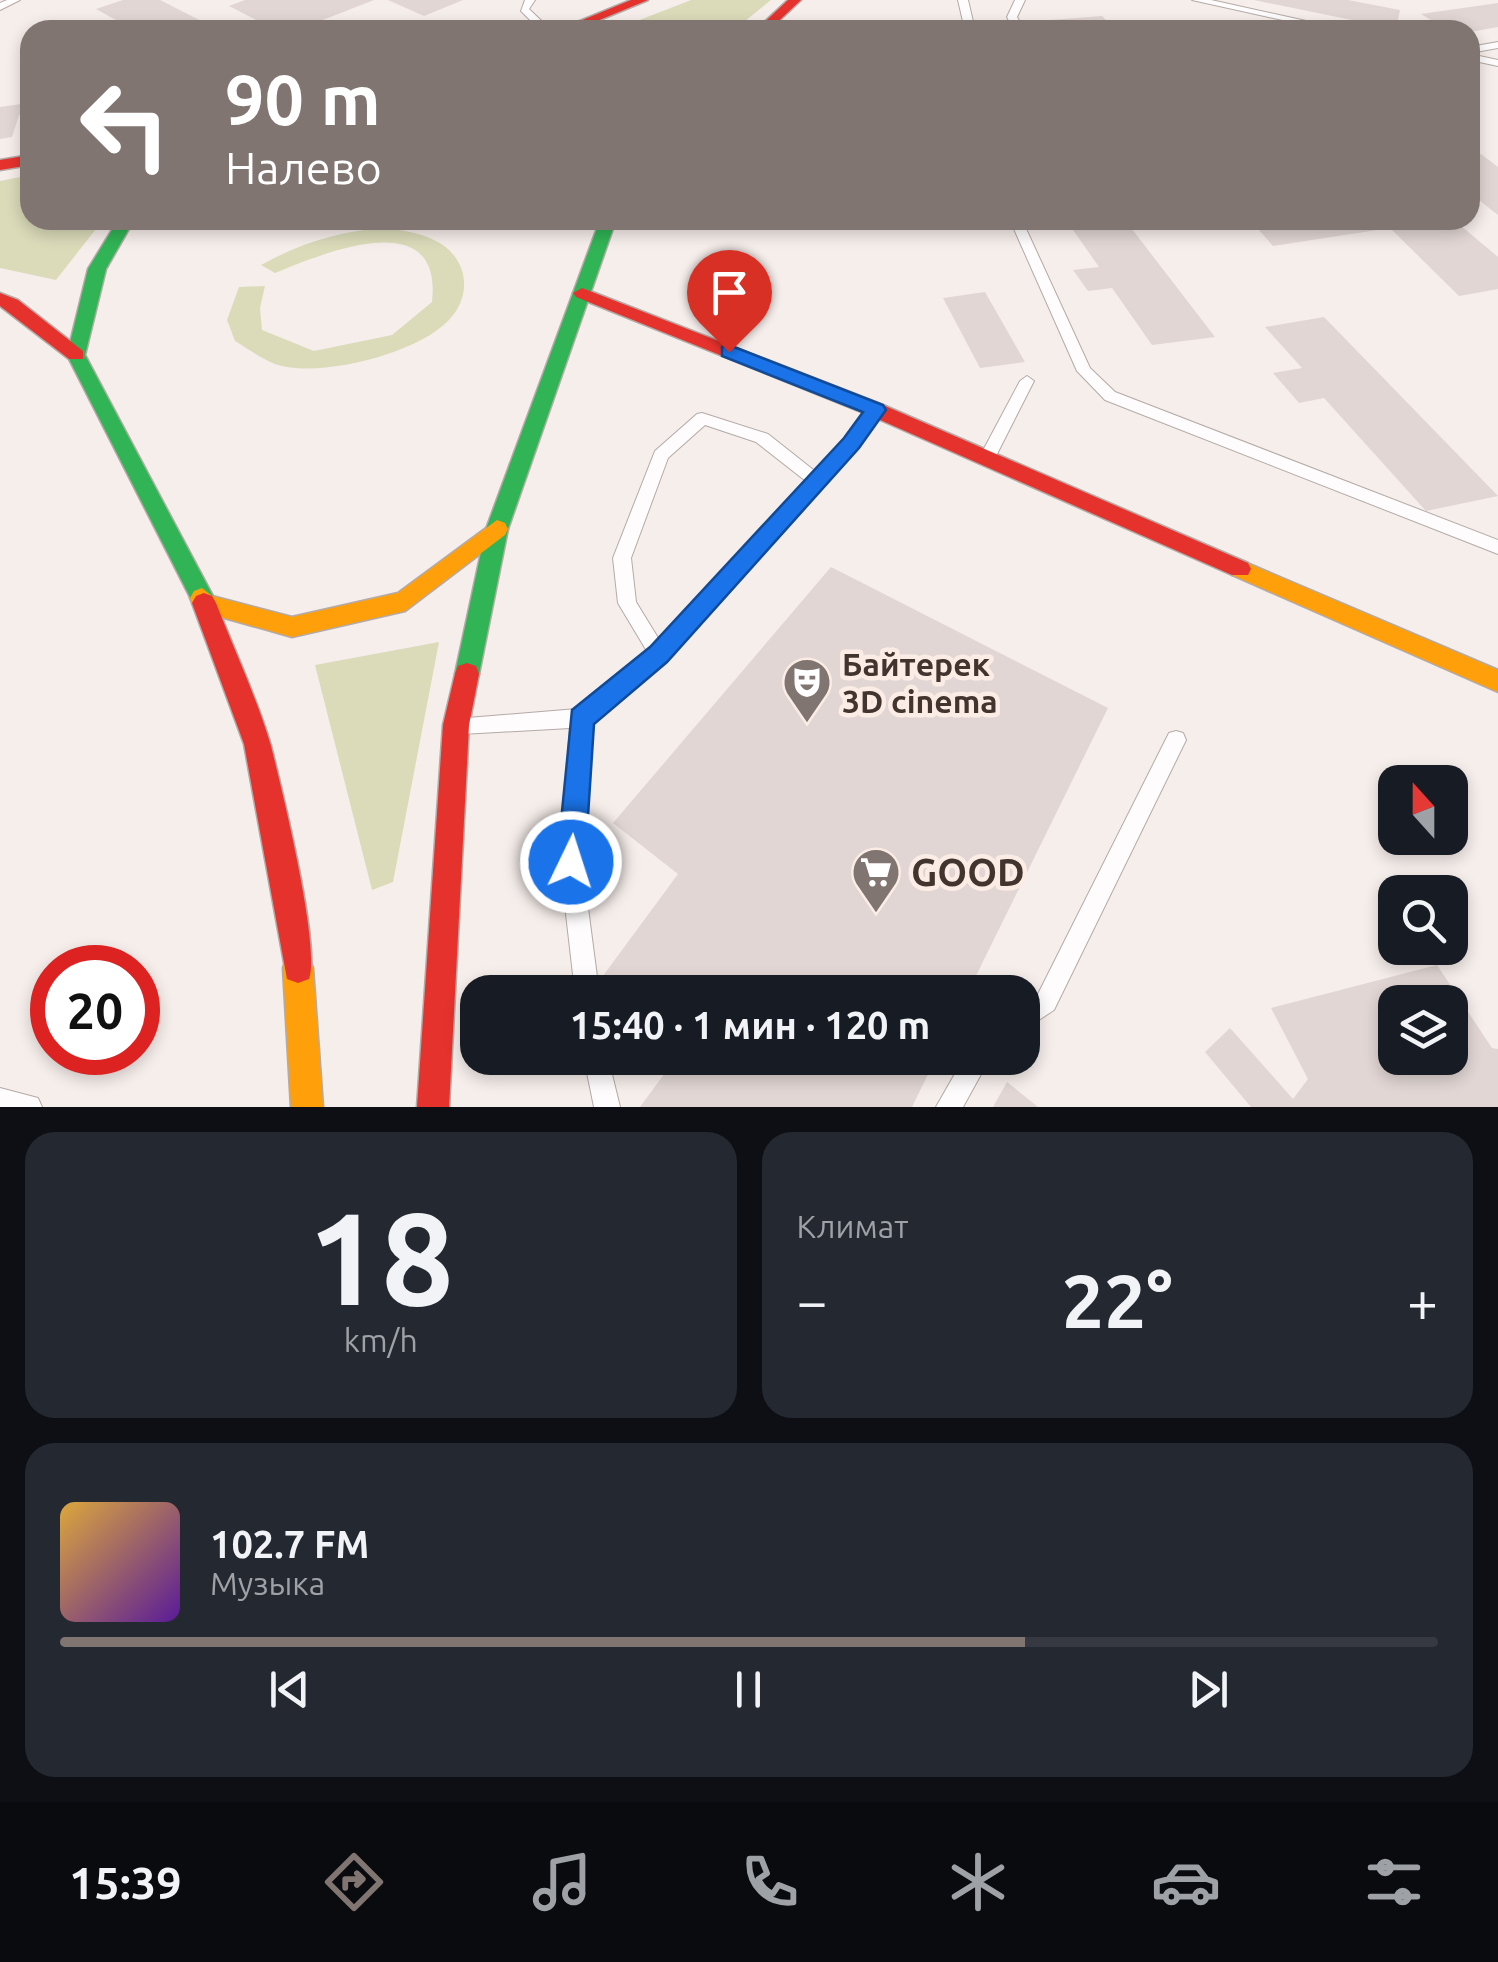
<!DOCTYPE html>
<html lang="ru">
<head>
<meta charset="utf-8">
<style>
  body { margin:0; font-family:Ubuntu,sans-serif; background:#242831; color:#f1f3f6; height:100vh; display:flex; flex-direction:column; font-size:38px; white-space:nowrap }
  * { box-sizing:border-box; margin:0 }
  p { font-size:32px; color:#9ea1a6 }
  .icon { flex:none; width:55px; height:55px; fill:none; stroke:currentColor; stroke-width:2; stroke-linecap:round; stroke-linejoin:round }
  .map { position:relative; height:1107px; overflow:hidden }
  .details { display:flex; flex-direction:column; gap:25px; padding:25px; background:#0d0f14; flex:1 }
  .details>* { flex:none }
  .hud { position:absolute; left:20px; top:20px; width:1460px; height:210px; border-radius:30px; box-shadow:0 5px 15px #0003; background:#817571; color:#fff; overflow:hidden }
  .needle { width:65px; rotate:339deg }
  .buttons { position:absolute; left:1378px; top:765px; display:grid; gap:20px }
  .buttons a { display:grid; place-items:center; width:90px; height:90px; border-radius:20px; background:#171b24; box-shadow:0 5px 15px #0003; font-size:50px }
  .speed { position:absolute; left:30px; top:945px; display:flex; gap:20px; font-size:50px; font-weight:700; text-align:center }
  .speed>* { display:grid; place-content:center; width:130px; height:130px; border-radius:50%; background:#171b24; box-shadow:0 5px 15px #0003; line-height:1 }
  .speed .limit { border:15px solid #d22; background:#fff; color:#111 }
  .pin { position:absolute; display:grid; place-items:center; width:85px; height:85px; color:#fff; margin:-102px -42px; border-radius:50% 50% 50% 0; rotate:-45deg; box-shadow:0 0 10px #0007 }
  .pin .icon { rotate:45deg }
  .me { position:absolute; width:110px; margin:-55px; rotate:4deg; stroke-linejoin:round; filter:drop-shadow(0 0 8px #0008) }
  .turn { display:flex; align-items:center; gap:35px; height:210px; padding:0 40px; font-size:45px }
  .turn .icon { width:130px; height:130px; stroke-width:2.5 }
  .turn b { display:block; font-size:70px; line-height:85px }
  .big { font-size:75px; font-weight:700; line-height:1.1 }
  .details .widget { flex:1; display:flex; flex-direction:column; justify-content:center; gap:15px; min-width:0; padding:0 35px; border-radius:30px; background:#242831 }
  .details .dial { align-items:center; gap:0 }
  .dial b { font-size:130px; line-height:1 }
  .song { display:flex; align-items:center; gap:30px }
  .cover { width:120px; height:120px; border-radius:15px; background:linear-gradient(135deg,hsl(40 70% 55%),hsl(270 70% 35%)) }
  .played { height:10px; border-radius:5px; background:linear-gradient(90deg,#817571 70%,#363941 70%) }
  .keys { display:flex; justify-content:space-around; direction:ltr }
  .heat { display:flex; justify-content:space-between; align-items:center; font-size:55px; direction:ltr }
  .details .tiles { flex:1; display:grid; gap:25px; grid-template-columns:1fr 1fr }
  .widget:last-child { grid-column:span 2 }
  .trip { position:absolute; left:460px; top:975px; width:580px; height:100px; border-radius:30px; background:#171b24; box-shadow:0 5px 15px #0003; font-weight:700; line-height:100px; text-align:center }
  .dock { display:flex; height:160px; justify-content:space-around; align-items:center; background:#090b0e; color:#9ea1a6 }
  .dock .icon { width:70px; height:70px }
  .dock .active { color:#817571 }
  .dock b { font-size:45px; color:#f1f3f6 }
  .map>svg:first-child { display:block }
</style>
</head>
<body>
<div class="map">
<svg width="1498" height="1107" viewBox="0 0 1498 1107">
  <rect width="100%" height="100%" fill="#f6eeeb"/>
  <!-- green -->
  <path fill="#dbdbba" d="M691,0h80l-37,30h-120z
    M30,175v45h73l-47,60 -56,-12v-87z
    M382,228c18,2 36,4 52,12 34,16 40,55 14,81 -32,33 -130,58 -173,43 -14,-5 -28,-16 -40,-23l-8,-21 12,-33 26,-1 -5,22 2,22 52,21 78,-16 40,-33c11,-99 -108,-49 -157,-29l-14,-8c40,-22 76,-33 121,-37z
    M439,642l-46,240 -21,8 -57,-225z"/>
  <!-- building -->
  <path fill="#e1d6d3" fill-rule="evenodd" d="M123,0h37l59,30h-85l-38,-21z
    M245,0h129l-77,30h-22l-46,-24z
    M388,0h75l-39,16z
    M1254,0h94l52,10 -4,19z
    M1498,3v24l-28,5 -23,-2 -26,-16z
    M1102,16l14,14h-58l-8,-10z
    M30,92v21l-11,2 -7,22 -12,2v-32l21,-3z
    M1481,154l17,13v48l-28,-22v-37z
    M1066,220h59l90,117 -63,8 -40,-57 -24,3 -15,-21 26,-3z
    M1250,220h204l44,37v32l-39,7 -69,-68 -117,18z
    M985,292l40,70 -45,6 -37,-70z
    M1324,317l174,179 -72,15 -102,-113 -25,5 -26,-30 29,-5 -37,-41z
    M831,567l277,141 -140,284h-355l-13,-12 78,-106 -65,-51z
    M1437,965l55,83 6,1v58h-247l-46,-55 25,-24 63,71 15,-20 -37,-71zM1395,1002h55v56h-55z
    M676,1058h260l-24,49h-272z
    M1007,1082l31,25h-45z"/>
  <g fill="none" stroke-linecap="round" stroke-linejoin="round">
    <!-- lane casing -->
    <g stroke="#b4aaa7" stroke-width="2">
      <path id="lane" d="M7,0h13l-20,10v-7z
        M525,0h10l-6,9 22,21h-11l-19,-19z
        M958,0h10l7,30h-10z
        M1015,0h10l-8,17 7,13h-10l-7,-13z
        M1192,0h19l136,30h-19z
        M1498,42v6l-28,5v-6z
        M1470,54l28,6v6l-28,-6z
        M1010,220h12l68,148 25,24 383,148v14l-393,-154 -28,-29z
        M1027,376l7,5 -39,77 -8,6 -6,-2 -2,-4 41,-77z
        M876,405l8,5 -26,37 -192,214 -75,61 -9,140 17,130h-24l-15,-130 10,-134 -108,6 -7,-3 -3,-6 3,-6 122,-10 71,-56 -30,-50 -5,-45 42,-107 42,-37 5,-1 66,21 48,38 30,-33 25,-33zM705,425l51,17 51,40 -147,159 -24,-39 -5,-44 37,-100z
        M1176,731l7,2 3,7 -132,270 -32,21v-27l16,-10 131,-261z
        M584,1058h24l12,49h-26z
        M964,1058h26l-27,49h-27z
        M0,1088l38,10 4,9h-42z"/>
    </g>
    <!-- fast casing -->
    <g stroke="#b4aaa7" stroke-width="3">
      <path id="fast" d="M118,220h16l-28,49 -21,86 129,243 -4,7h-16l-127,-250 21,-86z
        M600,220h16l-108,309 -29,145 -3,8 -9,3 -9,-3 -3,-8 31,-145z"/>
    </g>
    <!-- slow casing -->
    <g stroke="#b4aaa7" stroke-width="3">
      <path id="slow" d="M497,520l8,3 3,6 -3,6 -100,76 -113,26 -96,-27 -6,-12 4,-7 8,-3 10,8 80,21 106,-24z
        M1240,560l258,110v22l-266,-117 -3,-6 3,-6z
        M298,953l11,4 4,11 10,139h-32l-8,-139 4,-11z"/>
    </g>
    <!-- jam casing -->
    <g stroke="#b4aaa7" stroke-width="3">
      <path id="jam" d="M631,0h17l-73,30h-17z
        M788,0h13l-32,30h-13z
        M30,155v10l-30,5v-10z
        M582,288l301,117 365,158 3,6 -3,6h-16l-363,-160 -293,-118 -3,-4z
        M0,293l18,7 65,51v8h-14l-69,-53z
        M204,593l8,3 4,7c18,47 41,95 55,143 10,40 50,202 38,233l-11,4 -11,-4 -43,-235 -52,-141 4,-7z
        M467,663l9,3 3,8 -10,51 -20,382h-32l26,-382 12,-51 3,-8z"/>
    </g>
    <!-- lane -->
    <use href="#lane" fill="#fefcfc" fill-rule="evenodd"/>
    <!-- fast -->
    <use href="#fast" fill="#30b455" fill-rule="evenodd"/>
    <!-- slow -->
    <use href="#slow" fill="#ff9f0a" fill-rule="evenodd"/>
    <!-- jam -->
    <use href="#jam" fill="#e5322d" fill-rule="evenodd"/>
  </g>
  <!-- route -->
  <path fill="#1a73e8" stroke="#114b97" stroke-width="2.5" d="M729,345l154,60 3,5 -27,38 -192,214 -73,62 -9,138 -4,11 -10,4 -10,-4 -4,-11 15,-152 78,-63 194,-209 19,-26 -141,-56v-9z"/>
  <!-- icons -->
  <defs>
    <g id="theatre-pin" transform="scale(2.5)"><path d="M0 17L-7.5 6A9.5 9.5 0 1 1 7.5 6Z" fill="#817571" stroke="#fbece6"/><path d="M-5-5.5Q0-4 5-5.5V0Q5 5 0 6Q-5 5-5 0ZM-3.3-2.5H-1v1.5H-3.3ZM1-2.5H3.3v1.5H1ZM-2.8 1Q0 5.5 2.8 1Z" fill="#fff"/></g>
    <g id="supermarket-pin" transform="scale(2.5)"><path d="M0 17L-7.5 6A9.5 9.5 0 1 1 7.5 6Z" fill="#817571" stroke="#fbece6"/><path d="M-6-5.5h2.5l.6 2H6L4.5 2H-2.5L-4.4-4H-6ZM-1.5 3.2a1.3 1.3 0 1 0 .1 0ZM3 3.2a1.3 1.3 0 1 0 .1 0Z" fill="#fff"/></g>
  </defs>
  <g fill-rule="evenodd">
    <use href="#theatre-pin" x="807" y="682"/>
    <use href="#supermarket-pin" x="876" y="872"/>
  </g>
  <g text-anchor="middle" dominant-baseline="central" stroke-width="9" stroke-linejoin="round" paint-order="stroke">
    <!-- poi labels -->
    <g font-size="32" font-weight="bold" fill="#42342f" stroke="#fbece6" text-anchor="start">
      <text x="842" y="664">Байтерек<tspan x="842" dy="37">3D cinema</tspan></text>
    </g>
    <!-- near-poi labels -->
    <g font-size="38" font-weight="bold" fill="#42342f" stroke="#fbece6" text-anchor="start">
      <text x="911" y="872">GOOD</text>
    </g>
  </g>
</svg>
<div class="buttons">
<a><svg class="needle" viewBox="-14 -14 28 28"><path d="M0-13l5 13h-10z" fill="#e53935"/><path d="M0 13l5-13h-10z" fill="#9ea1a6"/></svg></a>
<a><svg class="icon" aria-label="search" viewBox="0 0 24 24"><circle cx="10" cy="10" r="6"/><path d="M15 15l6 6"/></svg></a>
<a><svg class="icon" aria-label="layers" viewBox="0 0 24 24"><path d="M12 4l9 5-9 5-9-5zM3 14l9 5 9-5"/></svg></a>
</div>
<div class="speed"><div class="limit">20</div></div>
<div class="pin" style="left:729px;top:352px;background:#d93025"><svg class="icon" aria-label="arrive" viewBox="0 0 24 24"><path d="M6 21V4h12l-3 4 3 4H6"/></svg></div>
<svg class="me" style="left:571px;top:862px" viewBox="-20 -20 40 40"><circle r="17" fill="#1a73e8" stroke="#fff" stroke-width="3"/><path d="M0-11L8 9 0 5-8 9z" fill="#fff"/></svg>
<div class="trip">15:40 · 1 мин · 120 m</div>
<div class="hud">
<div class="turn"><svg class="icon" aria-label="left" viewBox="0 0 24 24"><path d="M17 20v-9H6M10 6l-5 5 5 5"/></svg><div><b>90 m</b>Налево</div></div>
</div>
</div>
<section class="details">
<div class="tiles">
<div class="widget dial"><b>18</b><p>km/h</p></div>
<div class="widget"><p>Климат</p>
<div class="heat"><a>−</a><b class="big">22°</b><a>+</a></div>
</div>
<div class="widget">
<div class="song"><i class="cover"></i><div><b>102.7 FM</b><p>Музыка</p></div></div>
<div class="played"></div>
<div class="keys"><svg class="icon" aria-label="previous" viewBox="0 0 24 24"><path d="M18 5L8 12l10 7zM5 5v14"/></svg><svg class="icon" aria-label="pause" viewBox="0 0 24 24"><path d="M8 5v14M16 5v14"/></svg><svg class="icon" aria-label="next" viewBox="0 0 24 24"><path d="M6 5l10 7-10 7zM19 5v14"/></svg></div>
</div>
</div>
</section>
<nav class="dock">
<b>15:39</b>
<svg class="icon active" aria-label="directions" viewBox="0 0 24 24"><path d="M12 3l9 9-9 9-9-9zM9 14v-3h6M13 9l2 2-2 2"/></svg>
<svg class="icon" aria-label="music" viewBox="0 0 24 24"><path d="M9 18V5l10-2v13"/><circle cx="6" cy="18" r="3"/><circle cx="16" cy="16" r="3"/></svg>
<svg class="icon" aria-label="phone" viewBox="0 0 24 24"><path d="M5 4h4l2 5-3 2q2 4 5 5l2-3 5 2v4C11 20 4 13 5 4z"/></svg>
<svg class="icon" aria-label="climate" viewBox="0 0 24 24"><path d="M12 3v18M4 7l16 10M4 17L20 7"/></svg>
<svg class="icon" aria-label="car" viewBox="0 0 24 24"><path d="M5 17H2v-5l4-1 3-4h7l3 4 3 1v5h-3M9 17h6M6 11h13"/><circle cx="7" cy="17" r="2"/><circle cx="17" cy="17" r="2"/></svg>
<svg class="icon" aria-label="filters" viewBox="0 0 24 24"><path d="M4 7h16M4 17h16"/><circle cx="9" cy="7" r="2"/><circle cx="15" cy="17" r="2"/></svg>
</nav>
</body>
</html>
